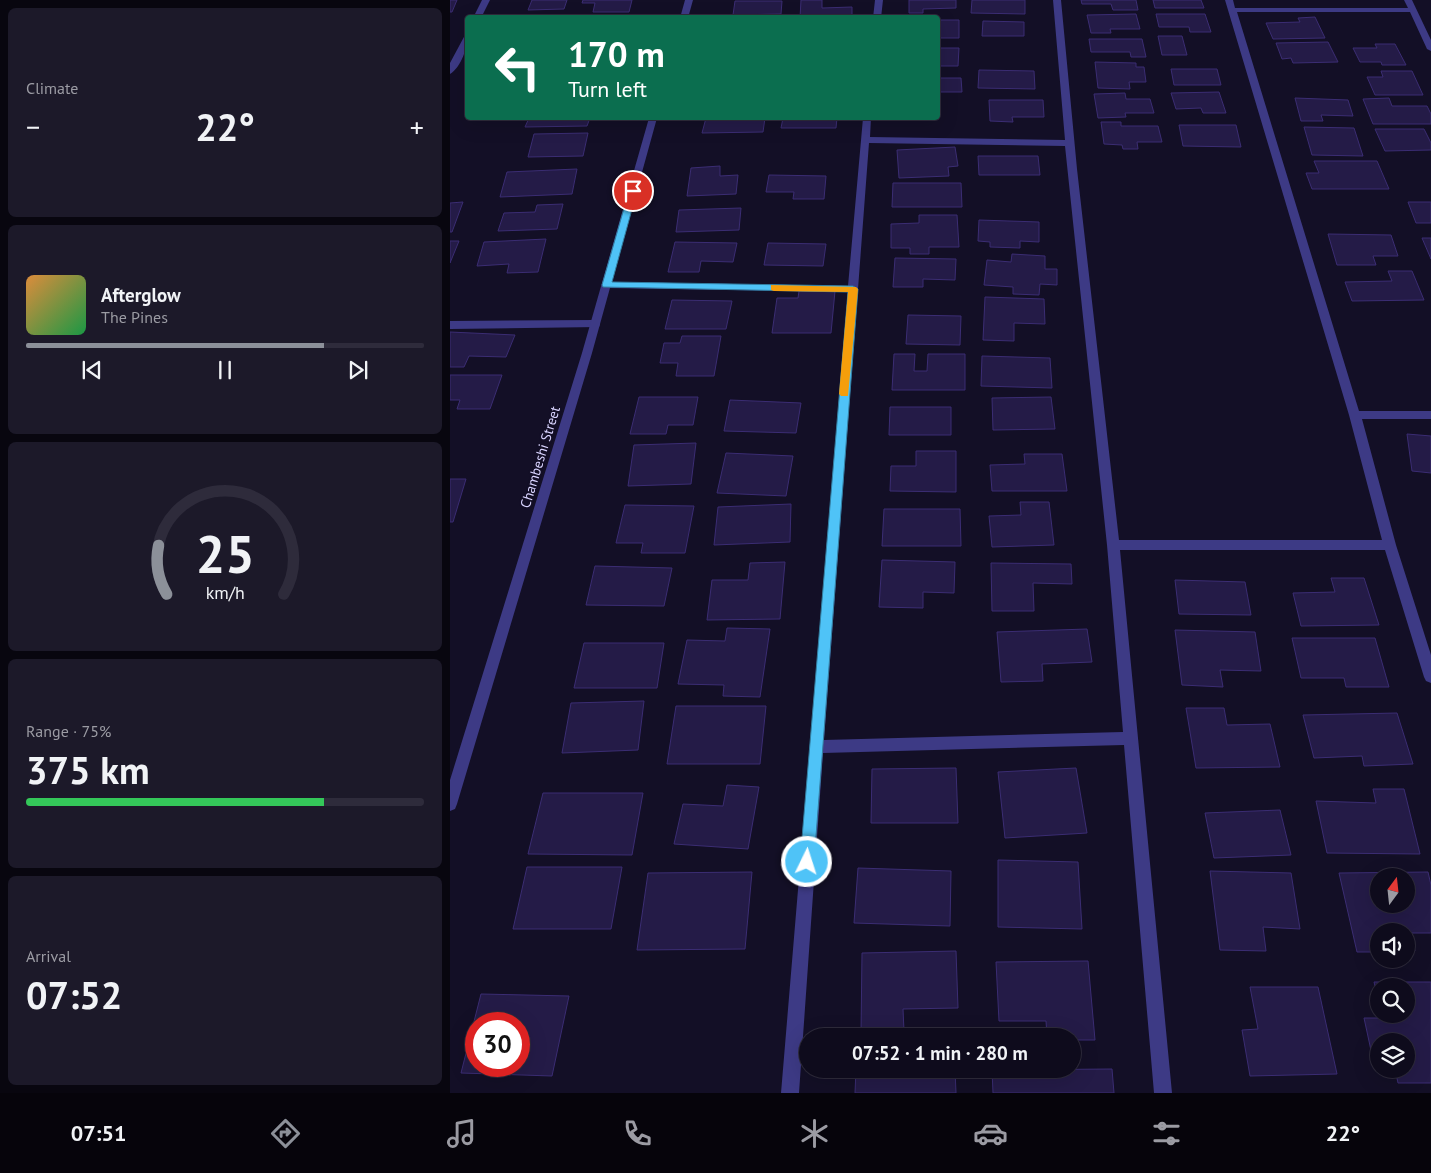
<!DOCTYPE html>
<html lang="en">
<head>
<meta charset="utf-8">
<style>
  body { margin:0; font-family:"PT Sans",sans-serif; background:#1c1929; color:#f1f3f6; height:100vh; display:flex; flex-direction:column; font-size:19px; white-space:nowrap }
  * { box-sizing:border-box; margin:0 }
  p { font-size:16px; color:#9b9ba3 }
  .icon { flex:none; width:28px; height:28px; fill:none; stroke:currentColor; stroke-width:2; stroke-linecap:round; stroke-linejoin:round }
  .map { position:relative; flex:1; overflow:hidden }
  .drawer { display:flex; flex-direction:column; gap:8px; padding:8px; background:#08060f; width:450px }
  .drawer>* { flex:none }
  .top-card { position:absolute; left:15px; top:15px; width:475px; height:105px; border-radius:5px; box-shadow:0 5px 20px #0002,0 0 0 1px #2e2b3b; background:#0b6e4f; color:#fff; overflow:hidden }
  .needle { width:32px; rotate:15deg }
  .fabs { position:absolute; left:920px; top:868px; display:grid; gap:10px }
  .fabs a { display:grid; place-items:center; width:45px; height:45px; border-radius:50%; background:#0e0b1c; box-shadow:0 5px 20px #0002,0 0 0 1px #2e2b3b; font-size:25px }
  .speed { position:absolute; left:15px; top:1012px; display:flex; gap:10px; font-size:25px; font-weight:700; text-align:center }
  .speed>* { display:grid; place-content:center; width:65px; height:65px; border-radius:50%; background:#0e0b1c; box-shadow:0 5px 20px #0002,0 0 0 1px #2e2b3b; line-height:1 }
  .speed .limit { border:8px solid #d22; background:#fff; color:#111 }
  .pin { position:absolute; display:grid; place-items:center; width:42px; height:42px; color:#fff; margin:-21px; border:2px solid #fff; border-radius:50%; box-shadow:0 1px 5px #0007 }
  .me { position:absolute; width:55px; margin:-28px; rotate:4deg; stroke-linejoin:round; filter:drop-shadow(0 0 4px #0008) }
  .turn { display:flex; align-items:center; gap:18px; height:105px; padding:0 20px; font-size:22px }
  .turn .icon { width:65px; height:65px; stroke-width:2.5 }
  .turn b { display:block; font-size:35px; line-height:42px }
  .big { font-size:38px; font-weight:700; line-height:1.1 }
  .drawer .widget { flex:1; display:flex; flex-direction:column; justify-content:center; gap:8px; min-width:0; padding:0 18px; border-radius:8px; background:#1c1929 }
  .drawer .dial { align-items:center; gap:0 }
  .dial svg { height:130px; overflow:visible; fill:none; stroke:#2e2b3b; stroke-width:7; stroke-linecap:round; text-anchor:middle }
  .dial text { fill:#f1f3f6; stroke:none }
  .song { display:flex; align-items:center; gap:15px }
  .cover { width:60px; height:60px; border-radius:8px; background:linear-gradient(135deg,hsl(30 70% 55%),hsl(140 70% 35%)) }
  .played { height:5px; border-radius:2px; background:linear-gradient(90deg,#8c9099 75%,#2e2b3b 75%) }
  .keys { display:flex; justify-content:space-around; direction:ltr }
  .heat { display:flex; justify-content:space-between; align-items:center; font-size:28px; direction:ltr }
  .charge { height:8px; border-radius:4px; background:linear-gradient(90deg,#34c759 75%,#2e2b3b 0) }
  .trip { position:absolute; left:349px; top:1028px; width:282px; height:50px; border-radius:25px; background:#0e0b1c; box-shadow:0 5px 20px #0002,0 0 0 1px #2e2b3b; font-weight:700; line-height:50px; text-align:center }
  .tab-bar { display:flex; height:80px; justify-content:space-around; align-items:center; background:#06040b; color:#9b9ba3 }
  .tab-bar .icon { width:35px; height:35px }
  .tab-bar .current { color:#8c9099 }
  .tab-bar b { font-size:22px; color:#f1f3f6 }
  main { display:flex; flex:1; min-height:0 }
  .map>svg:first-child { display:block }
</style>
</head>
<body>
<main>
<section class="drawer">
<div class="widget"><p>Climate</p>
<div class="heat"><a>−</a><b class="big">22°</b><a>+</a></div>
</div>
<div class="widget">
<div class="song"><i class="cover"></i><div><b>Afterglow</b><p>The Pines</p></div></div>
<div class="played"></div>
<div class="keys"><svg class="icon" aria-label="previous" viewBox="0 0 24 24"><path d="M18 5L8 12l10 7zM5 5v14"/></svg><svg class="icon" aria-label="pause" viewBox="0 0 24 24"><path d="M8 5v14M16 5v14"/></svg><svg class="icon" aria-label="next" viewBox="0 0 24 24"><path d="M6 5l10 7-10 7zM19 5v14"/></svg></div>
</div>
<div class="widget dial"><svg viewBox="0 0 100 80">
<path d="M14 69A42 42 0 1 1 86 69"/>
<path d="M14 69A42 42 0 0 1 9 39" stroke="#8c9099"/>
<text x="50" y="56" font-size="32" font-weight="700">25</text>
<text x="50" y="72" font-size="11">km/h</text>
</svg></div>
<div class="widget"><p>Range · 75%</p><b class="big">375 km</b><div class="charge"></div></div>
<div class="widget"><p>Arrival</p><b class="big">07:52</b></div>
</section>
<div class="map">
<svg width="981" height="1093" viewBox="0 0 981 1093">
  <rect width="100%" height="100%" fill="#130f26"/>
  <!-- building -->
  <path fill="#241b47" stroke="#3b2d73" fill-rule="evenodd" d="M0,0h7l-5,12h-2z
    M82,0h35l-3,9 -36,1z
    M133,0h49l-3,12h-36l2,-9h-13z
    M351,0h21v8l30,-1v11h-52z
    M459,0h47v8l-33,1v4h-14z
    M522,0h53v14l-54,-1z
    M631,0h55l2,10h-25l-2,-6h-29z
    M703,0h48l3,8h-49z
    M285,1h47l-1,13 -48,1z
    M686,14l4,15h-30l1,4h-20l-4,-18z
    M706,14h49l6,18h-21l-1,-5h-30z
    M865,17l10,21 -52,1 -7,-16 34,-1 -2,-4z
    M488,20h21v18h-21z
    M533,21l41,1v14h-42z
    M708,36h24l5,19h-25z
    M639,39h53l4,18h-15l-1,-5h-39z
    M878,42l10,20 -45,1 -2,-5 -9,1 -6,-16z
    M925,44h20l11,21h-24l-1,-3h-21l-7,-14h24z
    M488,48h21l-1,18h-20z
    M645,62l41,1v4h8l2,15h-17l1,7 -32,-1z
    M721,69h46l4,16h-47z
    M529,70l55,1 1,18 -57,-1z
    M931,71h31l11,24h-48l-8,-18h16z
    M488,78h23l1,14h-24z
    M769,92l7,21h-23l-2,-5 -25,1 -5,-16z
    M675,93l1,6h24l4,14h-29l1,4 -28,1 -4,-24z
    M845,98l53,2 5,16 -32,-1 2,6h-22z
    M939,98l3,8h35l4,8v10h-58l-10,-25z
    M539,100h54l1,17h-32l1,5 -23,-1z
    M79,118h61l-3,8 -62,1z
    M256,118h59l-2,14 -61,1z
    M333,118h54l-1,10h-55z
    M651,122h20v4h37l4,16h-25l1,7h-15l-1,-4 -18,-1z
    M729,125h57l5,22 -58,-1z
    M854,127l50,1 9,28 -51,-1z
    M925,129h49l7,14v7l-46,1z
    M138,133l-5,23 -55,1 6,-23z
    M505,147l3,19 -10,1 1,9 -50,2 -2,-28z
    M528,156h60l2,19h-61z
    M864,161h63l12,28h-77l-6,-16h13z
    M270,166v10l18,-1 -2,19 -49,2 4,-28z
    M127,169l-5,25 -72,3 7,-25z
    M319,175l57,1 -2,23h-31l1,-7h-28z
    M443,183h68l1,24h-70z
    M13,202l-11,30h-2v-29z
    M958,202h23v21h-15z
    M113,204l-6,25 -59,2 6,-18 31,-1 2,-7z
    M291,208l-2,22 -63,2 3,-22z
    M469,215h38l2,32h-30v7h-19v-6h-19v-24l28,-1z
    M529,220l60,2v20l-19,-1v7l-30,-1v-5l-12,-1z
    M878,234l63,1 7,21h-25l3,9h-39z
    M972,238h9v21z
    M96,239l-8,33 -31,1 2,-9 -32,2 7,-24z
    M0,241h9l-9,22z
    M225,242l62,1 -4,19 -32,-1 -2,11h-31z
    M318,243l58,1 -3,22 -59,-1z
    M562,254l33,2v13h12v16l-17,-1 -1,11 -26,-1v-7l-29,-2 3,-25 24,2z
    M445,258l61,1 -1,21 -32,-1v8h-30z
    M938,271h24l12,29 -72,1 -7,-19 47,-1z
    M349,291h36l-4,42h-59l5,-35h21z
    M535,297l59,2 1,25 -31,-1v18l-31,-1z
    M222,300l60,1 -6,28h-61z
    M458,315l53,1 -1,29 -54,-1z
    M0,332l65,3 -9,22 -37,-1 -5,11h-14z
    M232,336h39l-7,40h-38l2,-13h-18l4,-20h16z
    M444,354h21l-1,17h13l1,-17h37v36h-73z
    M532,356l68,2 2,30 -71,-2z
    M0,375h52l-12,34h-33l3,-9h-10z
    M189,397h59l-5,28h-25l-2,9h-36z
    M601,397l4,32 -62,1 -1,-32z
    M280,400l71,3 -5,30 -72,-2z
    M440,407h61v28h-62z
    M957,434l24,2v37l-19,-2z
    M246,443l-5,41 -63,2 6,-41z
    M466,451h40v41l-66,-1 1,-25h25z
    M276,453l67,3 -7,40 -69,-3z
    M574,454h38l5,37h-75l-2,-26 35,-1z
    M0,479h16l-13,43h-3z
    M570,502h29l5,43 -62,2 -3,-31 32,-1z
    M341,504l-1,38 -76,3 4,-38z
    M175,505l69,1 -9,47h-44l2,-10h-27z
    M434,509h76l1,37h-79z
    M432,560l73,2 -1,31 -31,-1v16l-44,-1z
    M335,562l-5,57 -73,1 5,-40h36l2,-17z
    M541,563l80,1 1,20 -39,-1 1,28h-42z
    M145,566l77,2 -8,38 -78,-1z
    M881,578h33l15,47 -78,1 -8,-33 42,-1z
    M725,580l70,2 6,33 -72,-1z
    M277,628l43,1 -10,68 -37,-1 1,-11 -46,-1 9,-44 38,1z
    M637,629l5,33 -50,2 1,17 -42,1 -4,-50z
    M725,630l80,2 6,39 -41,-1 3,17 -41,-2z
    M842,638h83l14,49h-43l-2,-9h-43z
    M134,643h80l-7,45h-83z
    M194,701l-6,49 -76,3 9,-50z
    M226,706h90l-6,58h-93z
    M736,708h38l3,17 43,-1 10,43 -84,1z
    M947,713l16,51 -49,2 -2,-10 -48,2 -11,-43z
    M506,768l2,55h-87l1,-54z
    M626,768l11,65 -82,5 -7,-66z
    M277,785l32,2 -11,62 -74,-5 9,-40 40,2z
    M923,789h31l16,65 -93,-1 -11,-52 60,2z
    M93,793h100l-11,62 -104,-1z
    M830,810l11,45 -77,3 -9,-45z
    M548,860l80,2 4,67 -84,-2z
    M77,867h95l-11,62h-98z
    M408,868l93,3 -1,55 -96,-3z
    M760,871l81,2 9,56 -37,-2 3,24 -46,-1z
    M302,872l-7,77 -108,1 11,-77z
    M978,872l3,13v48h-21l5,18h-9v-20h-27v21h-22l-18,-79zM929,876h27v28h-27z
    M506,951l2,57 -55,1 1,22 -43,2 1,-80z
    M638,961l7,79h-23v-4h-25l-1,-15h-47l-3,-59z
    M924,982h57v101h-33l-3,-14h11v-28h-27v14h-7l-8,-37h18l-1,-4h25v-28h-27v16z
    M800,987h68l19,87 -87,2 -8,-46 16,-1z
    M31,994l88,2 -17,80 -91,-3zM26,1024h43v42h-43z
    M406,1069h99l1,24h-101z
    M662,1069l2,24h-121l-1,-23z"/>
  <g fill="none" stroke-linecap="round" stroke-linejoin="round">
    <!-- minor -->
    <path fill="#3d3a85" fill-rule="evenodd" d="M32,0h8l-9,18h-8z
      M425,0h8l-2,18h-8z
      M603,0h8l16,169 42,371h263l-33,-125 -124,-415h8l2,8h173l-4,-8h8l19,40v11l-4,-2 -17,-37h-173l122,399h72v8h-69l34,126 35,110v28l-5,-2 -2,-4 -39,-127h-265l52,543h-18l-30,-348 -301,8 -24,340h-18l67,-801 -241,-4 -5,-3 5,-3 241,4 15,-168h8l-1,19 195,3zM419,143l196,3 42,399 16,187 -299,8z
      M15,35h3c0,11 -7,33 -18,39v-11z
      M145,320l5,4 -1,3 -149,2v-8z"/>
    <!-- tertiary -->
    <path fill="#3d3a85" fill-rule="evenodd" d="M235,0h8l-5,18h-8z
      M199,118h8l-65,235 -135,451 -2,5 -5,2v-31l132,-427z"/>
  </g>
  <!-- route -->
  <path fill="#4fc3f7" stroke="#337fa1" d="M183,188l4,3 -25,91 241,4 5,3 -44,573 -2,5 -5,2 -5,-2 -2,-5 48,-570 -245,-5 -1,-2 27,-94z"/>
  <!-- slow -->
  <path fill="#f59e0b" d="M321,285l85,2 2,2 -10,107h-7l-2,-2 9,-102 -74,-1 -3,-1z"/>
  <g text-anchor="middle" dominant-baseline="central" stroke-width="4" stroke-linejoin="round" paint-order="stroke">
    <!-- street labels -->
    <g font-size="14" fill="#d9d4ff" stroke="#130f26">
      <text transform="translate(90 457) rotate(-73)">Chambeshi Street</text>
    </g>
  </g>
</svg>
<div class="fabs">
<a><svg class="needle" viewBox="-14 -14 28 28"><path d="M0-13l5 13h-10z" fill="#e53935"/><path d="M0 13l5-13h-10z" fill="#9b9ba3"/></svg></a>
<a><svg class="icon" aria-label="sound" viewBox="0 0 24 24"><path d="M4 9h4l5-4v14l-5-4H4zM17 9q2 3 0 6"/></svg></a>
<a><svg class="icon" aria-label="search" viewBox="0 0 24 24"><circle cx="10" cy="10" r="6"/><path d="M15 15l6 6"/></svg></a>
<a><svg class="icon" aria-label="layers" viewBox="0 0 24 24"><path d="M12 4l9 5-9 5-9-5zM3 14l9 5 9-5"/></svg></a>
</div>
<div class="speed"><div class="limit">30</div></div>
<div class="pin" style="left:183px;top:191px;background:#d93025"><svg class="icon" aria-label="arrive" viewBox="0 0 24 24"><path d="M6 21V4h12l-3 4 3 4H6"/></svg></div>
<svg class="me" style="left:357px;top:862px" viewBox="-20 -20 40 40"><circle r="17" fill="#4fc3f7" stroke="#fff" stroke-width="3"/><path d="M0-11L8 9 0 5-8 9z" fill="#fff"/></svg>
<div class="trip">07:52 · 1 min · 280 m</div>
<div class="top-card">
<div class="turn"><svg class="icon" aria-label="left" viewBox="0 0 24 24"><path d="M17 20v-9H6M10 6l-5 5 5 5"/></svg><div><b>170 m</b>Turn left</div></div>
</div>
</div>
</main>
<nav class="tab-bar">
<b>07:51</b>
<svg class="icon current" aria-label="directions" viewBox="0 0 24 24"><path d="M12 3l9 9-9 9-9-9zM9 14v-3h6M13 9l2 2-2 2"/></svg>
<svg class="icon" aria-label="music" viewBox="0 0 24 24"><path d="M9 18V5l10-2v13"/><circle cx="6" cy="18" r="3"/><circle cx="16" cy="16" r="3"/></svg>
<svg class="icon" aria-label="phone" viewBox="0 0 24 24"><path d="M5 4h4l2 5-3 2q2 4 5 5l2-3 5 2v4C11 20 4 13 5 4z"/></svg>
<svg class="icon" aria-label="climate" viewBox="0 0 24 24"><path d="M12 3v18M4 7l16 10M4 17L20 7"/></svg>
<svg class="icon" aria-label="car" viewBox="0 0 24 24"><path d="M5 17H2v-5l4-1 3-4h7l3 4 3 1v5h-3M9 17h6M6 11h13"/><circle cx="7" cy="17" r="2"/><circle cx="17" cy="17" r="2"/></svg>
<svg class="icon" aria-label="filters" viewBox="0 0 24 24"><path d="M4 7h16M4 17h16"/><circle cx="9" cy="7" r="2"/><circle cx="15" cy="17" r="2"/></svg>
<b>22°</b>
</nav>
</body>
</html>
